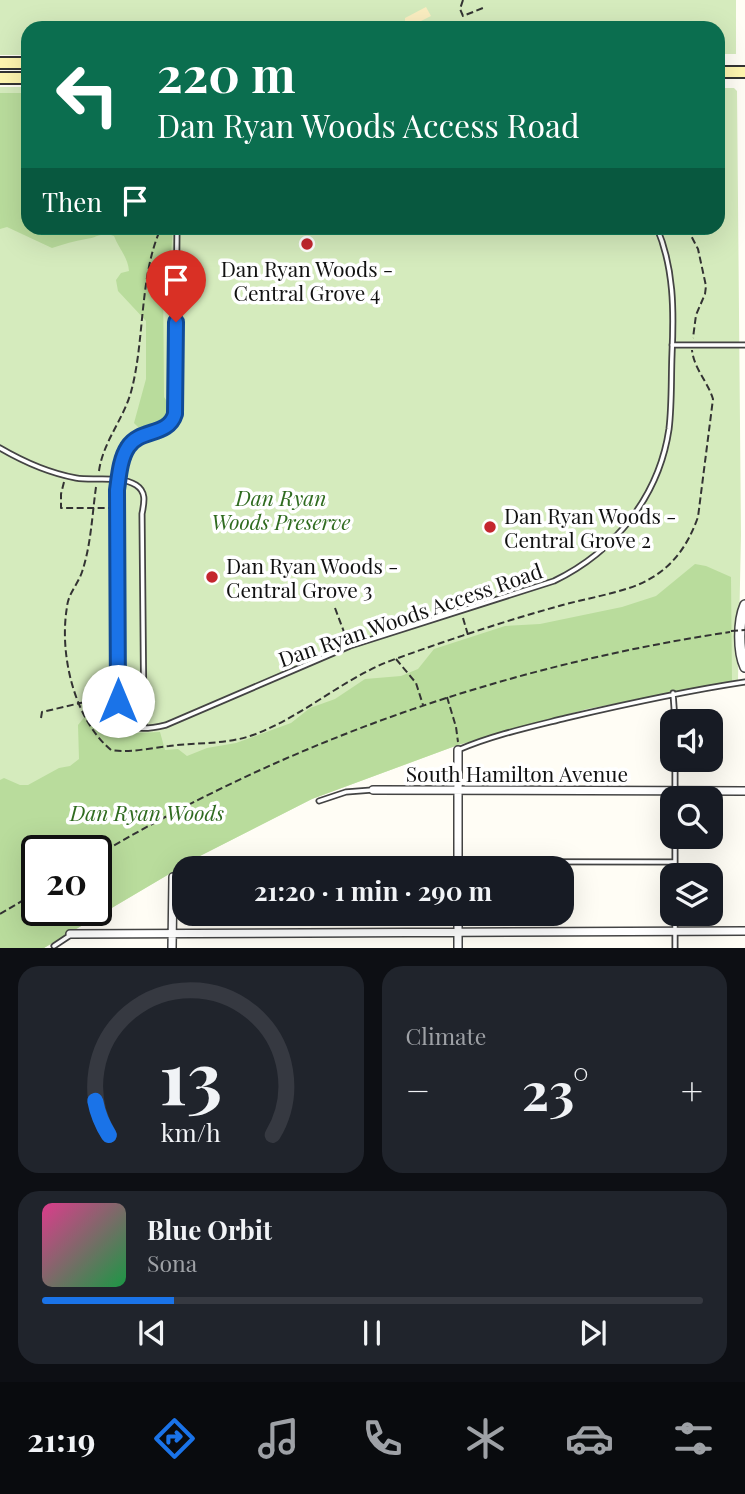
<!DOCTYPE html>
<html lang="en">
<head>
<meta charset="utf-8">
<style>
  body { margin:0; font-family:"Playfair Display",serif; background:#20242c; color:#f1f3f6; height:100vh; display:flex; flex-direction:column; font-size:26px; white-space:nowrap }
  * { box-sizing:border-box; margin:0 }
  p { font-size:23px; color:#9ea1a6 }
  .icon { flex:none; width:38px; height:38px; fill:none; stroke:currentColor; stroke-width:2; stroke-linecap:round; stroke-linejoin:round }
  .map { position:relative; height:948px; overflow:hidden }
  .drawer { display:flex; flex-direction:column; gap:18px; padding:18px; background:#0d0f14; flex:1 }
  .drawer>* { flex:none }
  .guide { position:absolute; left:21px; top:21px; width:704px; height:214px; border-radius:21px; box-shadow:0 7px 28px #0002; background:#0b6e4f; color:#fff; overflow:hidden }
  .buttons { position:absolute; left:660px; top:709px; display:grid; gap:14px }
  .buttons a { display:grid; place-items:center; width:63px; height:63px; border-radius:14px; background:#171b24; box-shadow:0 7px 28px #0002; font-size:35px }
  .speed { position:absolute; left:21px; top:835px; display:flex; gap:14px; font-size:35px; font-weight:700; text-align:center }
  .speed>* { display:grid; place-content:center; width:91px; height:91px; border-radius:50%; background:#171b24; box-shadow:0 7px 28px #0002; line-height:1 }
  .speed .limit { border:4px solid #111; border-radius:10px; background:#fff; color:#111 }
  .pin { position:absolute; display:grid; place-items:center; width:60px; height:60px; color:#fff; margin:-72px -30px; border-radius:50% 50% 50% 0; rotate:-45deg; box-shadow:0 0 7px #0007 }
  .pin .icon { rotate:45deg }
  .me { position:absolute; width:77px; margin:-38px; rotate:0deg; stroke-linejoin:round; filter:drop-shadow(0 0 5px #0008) }
  .turn { display:flex; align-items:center; gap:24px; height:147px; padding:0 21px; font-size:32px }
  .turn .icon { width:91px; height:91px; stroke-width:2.5 }
  .turn b { display:block; font-size:49px; line-height:60px }
  .then { display:flex; align-items:center; height:66px; padding:0 21px; background:#0003; gap:14px; font-size:26px }
  .big { font-size:52px; font-weight:700; line-height:1.1 }
  .drawer .widget { flex:1; display:flex; flex-direction:column; justify-content:center; gap:10px; min-width:0; padding:0 24px; border-radius:21px; background:#20242c }
  .drawer .dial { align-items:center; gap:0 }
  .dial svg { height:182px; overflow:visible; fill:none; stroke:#363941; stroke-width:7; stroke-linecap:round; text-anchor:middle }
  .dial text { fill:#f1f3f6; stroke:none }
  .song { display:flex; align-items:center; gap:21px }
  .cover { width:84px; height:84px; border-radius:10px; background:linear-gradient(135deg,hsl(330 70% 55%),hsl(140 70% 35%)) }
  .played { height:7px; border-radius:4px; background:linear-gradient(90deg,#1a73e8 20%,#363941 20%) }
  .keys { display:flex; justify-content:space-around; direction:ltr }
  .heat { display:flex; justify-content:space-between; align-items:center; font-size:38px; direction:ltr }
  .drawer .tiles { flex:1; display:grid; gap:18px; grid-template-columns:1fr 1fr }
  .widget:last-child { grid-column:span 2 }
  .trip { position:absolute; left:172px; top:856px; width:402px; height:70px; border-radius:21px; background:#171b24; box-shadow:0 7px 28px #0002; font-weight:700; line-height:70px; text-align:center }
  .menu { display:flex; height:112px; justify-content:space-around; align-items:center; background:#090b0e; color:#9ea1a6 }
  .menu .icon { width:49px; height:49px }
  .menu .on { color:#1a73e8 }
  .menu b { font-size:32px; color:#f1f3f6 }
  .map>svg:first-child { display:block }
</style>
</head>
<body>
<div class="map">
<svg width="745" height="948" viewBox="0 0 745 948">
  <rect width="100%" height="100%" fill="#fffdf5"/>
  <!-- green -->
  <path fill="#d5ebbd" fill-rule="evenodd" d="M0,0h736v54h-18v-26h-690v27h-28z
    M0,87h28v141h690v-140h16l3,3 4,444 -3,145 -151,29 -129,36 -146,54 -114,58 -154,91h-44zM37,850h59v60h-59z"/>
  <!-- forest -->
  <path fill="#b9dc9c" fill-rule="evenodd" d="M0,93h28v135h145l-2,26 -8,16 1,127c15,20 -8,27 -25,31l-5,-5 12,-44v-58l-28,-30 -2,-11 5,-7 8,-2c-1,-14 -10,-22 -15,-35 -12,-5 -17,2 -28,3 -12,2 -22,5 -34,9l-45,-21 -7,2z
    M695,564l11,2 25,11 1,104 -145,28 -129,36 -146,54 -114,58 -154,91h-44v-168l4,-2 16,7h8l31,-17 11,-2 9,-7 -1,-34 8,-10 -5,-10 19,-3v3l9,3c11,30 23,25 51,24l5,18 13,-1 9,7 20,-8 29,-5 55,-20 19,-15 25,-9 30,-20 36,-3 17,-7 16,-20 71,-23 35,-2 82,-17 34,-11zM37,850h59v60h-59z"/>
  <!-- sand -->
  <path fill="#fbeec1" d="M426,7l5,9 -16,8 -10,-2v-4z"/>
  <g fill="none" stroke-linecap="round" stroke-linejoin="round">
    <!-- service casing -->
    <g stroke="#444" stroke-width="7">
      <path id="service" d="M179,228l-2,4 -2,182 -7,13c-7,3 -14,3 -22,6 -24,8 -26,36 -29,57l1,217c4,26 27,23 48,18l184,-79 204,-65c60,-29 105,-84 115,-152 3,-25 2,-50 3,-75 2,-43 2,-86 -15,-126
        M672,345h73
        M0,448c24,14 49,25 76,30 18,3 44,-3 60,7 11,7 8,18 6,29l2,214
        M673,693l2,28
        M458,750c35,-15 72,-23 108,-32 60,-14 119,-27 179,-36
        M675,760v38
        M319,801l27,-9 26,-2
        M186,868l11,-7 478,1
        M675,875v-39
        M174,876l10,-6
        M54,946l15,-10
        M675,948v-34"/>
    </g>
    <!-- minor casing -->
    <g stroke="#444" stroke-width="10">
      <path id="minor" d="M373,790l372,1
        M458,868v-118
        M458,914v34
        M70,934l675,-3
        M172,948l1,-71"/>
    </g>
    <!-- tertiary casing -->
    <g stroke="#444" stroke-width="12">
      <path id="tertiary" d="M745,605c-7,16 -7,47 0,62"/>
    </g>
    <!-- secondary casing -->
    <g stroke="#333" stroke-width="14">
      <path id="secondary" d="M0,63h28
        M718,72h27
        M0,78h28"/>
    </g>
    <!-- path -->
    <path stroke="#333" stroke-width="2" stroke-dasharray="7 3.5" stroke-linecap="butt" d="M463,0l-3,9 3,7 20,-8
      M427,228l1,6
      M687,228l11,21 8,37 -1,8 -9,21 -3,23
      M99,471c4,-29 24,-51 32,-79 14,-51 8,-116 30,-164
      M64,482l-3,12v14h48
      M96,487c-4,29 -5,58 -14,85 -4,12 -14,22 -15,35 -8,47 7,112 44,143 20,3 39,-2 58,-4 29,-4 56,-1 84,-11 52,-19 92,-59 145,-77 53,-19 107,-37 161,-52 24,-7 67,-14 87,-25 27,-14 42,-36 52,-64l15,-118c-5,-17 -19,-30 -21,-49
      M335,608l12,32
      M463,618l5,17
      M396,659l20,24 7,22
      M447,697l9,30 2,15
      M41,718l1,-6 60,-14h8
      M96,856c197,-117 408,-190 634,-224
      M0,914l37,-22"/>
    <!-- service -->
    <use href="#service" stroke="#fff" stroke-width="3.5"/>
    <!-- minor -->
    <use href="#minor" stroke="#fff" stroke-width="7"/>
    <!-- tertiary -->
    <use href="#tertiary" stroke="#fff" stroke-width="9"/>
    <!-- secondary -->
    <use href="#secondary" stroke="#fff6b0" stroke-width="10"/>
    <!-- path-bridge -->
    <path stroke="#333" stroke-width="2" stroke-dasharray="7 3.5" stroke-linecap="butt" d="M731,631l14,-1"/>
  </g>
  <g fill="none" stroke-linecap="round" stroke-linejoin="round">
    <!-- route casing -->
    <g stroke="#114b97" stroke-width="18">
      <path id="route" d="M118,701l-1,-211c2,-14 3,-31 11,-43 12,-19 40,-10 47,-33l1,-92"/>
    </g>
    <!-- route -->
    <use href="#route" stroke="#1a73e8" stroke-width="12"/>
  </g>
  <!-- markers -->
  <g fill="#c4262e" stroke="#fff" stroke-width="2.5">
    <circle cx="307" cy="244" r="7"/>
    <circle cx="490" cy="527" r="7"/>
    <circle cx="212" cy="577" r="7"/>
  </g>
  <g text-anchor="middle" dominant-baseline="central" stroke-width="7" stroke-linejoin="round" paint-order="stroke">
    <!-- poi labels -->
    <g font-size="21" fill="#111" stroke="#fff" text-anchor="start">
      <text x="307" y="268" text-anchor="middle">Dan Ryan Woods -<tspan x="307" dy="24">Central Grove 4</tspan></text>
      <text x="504" y="515">Dan Ryan Woods -<tspan x="504" dy="24">Central Grove 2</tspan></text>
      <text x="226" y="565">Dan Ryan Woods -<tspan x="226" dy="24">Central Grove 3</tspan></text>
    </g>
    <!-- park labels -->
    <g font-size="21" font-style="italic" fill="#2f6b1f" stroke="#fff">
      <text x="281" y="497">Dan Ryan<tspan x="281" dy="24">Woods Preserve</tspan></text>
      <text x="147" y="812">Dan Ryan Woods</text>
    </g>
    <!-- street labels -->
    <g font-size="21" fill="#111" stroke="#fff">
      <text transform="translate(410 614) rotate(-19)">Dan Ryan Woods Access Road</text>
      <text x="517" y="773">South Hamilton Avenue</text>
    </g>
  </g>
</svg>
<div class="buttons">
<a><svg class="icon" aria-label="sound" viewBox="0 0 24 24"><path d="M4 9h4l5-4v14l-5-4H4zM17 9q2 3 0 6"/></svg></a>
<a><svg class="icon" aria-label="search" viewBox="0 0 24 24"><circle cx="10" cy="10" r="6"/><path d="M15 15l6 6"/></svg></a>
<a><svg class="icon" aria-label="layers" viewBox="0 0 24 24"><path d="M12 4l9 5-9 5-9-5zM3 14l9 5 9-5"/></svg></a>
</div>
<div class="speed"><div class="limit">20</div></div>
<div class="pin" style="left:176px;top:322px;background:#d93025"><svg class="icon" aria-label="arrive" viewBox="0 0 24 24"><path d="M6 21V4h12l-3 4 3 4H6"/></svg></div>
<svg class="me" style="left:118px;top:701px" viewBox="-20 -20 40 40"><circle r="19" fill="#fff"/><path d="M0-13L10 11 0 6-10 11z" fill="#1a73e8"/></svg>
<div class="trip">21:20 · 1 min · 290 m</div>
<div class="guide">
<div class="turn"><svg class="icon" aria-label="left" viewBox="0 0 24 24"><path d="M17 20v-9H6M10 6l-5 5 5 5"/></svg><div><b>220 m</b>Dan Ryan Woods Access Road</div></div>
<div class="then">Then<svg class="icon" aria-label="arrive" viewBox="0 0 24 24"><path d="M6 21V4h12l-3 4 3 4H6"/></svg></div>
</div>
</div>
<section class="drawer">
<div class="tiles">
<div class="widget dial"><svg viewBox="0 0 100 80">
<path d="M14 69A42 42 0 1 1 86 69"/>
<path d="M14 69A42 42 0 0 1 8 54" stroke="#1a73e8"/>
<text x="50" y="56" font-size="32" font-weight="700">13</text>
<text x="50" y="72" font-size="11">km/h</text>
</svg></div>
<div class="widget"><p>Climate</p>
<div class="heat"><a>−</a><b class="big">23°</b><a>+</a></div>
</div>
<div class="widget">
<div class="song"><i class="cover"></i><div><b>Blue Orbit</b><p>Sona</p></div></div>
<div class="played"></div>
<div class="keys"><svg class="icon" aria-label="previous" viewBox="0 0 24 24"><path d="M18 5L8 12l10 7zM5 5v14"/></svg><svg class="icon" aria-label="pause" viewBox="0 0 24 24"><path d="M8 5v14M16 5v14"/></svg><svg class="icon" aria-label="next" viewBox="0 0 24 24"><path d="M6 5l10 7-10 7zM19 5v14"/></svg></div>
</div>
</div>
</section>
<nav class="menu">
<b>21:19</b>
<svg class="icon on" aria-label="directions" viewBox="0 0 24 24"><path d="M12 3l9 9-9 9-9-9zM9 14v-3h6M13 9l2 2-2 2"/></svg>
<svg class="icon" aria-label="music" viewBox="0 0 24 24"><path d="M9 18V5l10-2v13"/><circle cx="6" cy="18" r="3"/><circle cx="16" cy="16" r="3"/></svg>
<svg class="icon" aria-label="phone" viewBox="0 0 24 24"><path d="M5 4h4l2 5-3 2q2 4 5 5l2-3 5 2v4C11 20 4 13 5 4z"/></svg>
<svg class="icon" aria-label="climate" viewBox="0 0 24 24"><path d="M12 3v18M4 7l16 10M4 17L20 7"/></svg>
<svg class="icon" aria-label="car" viewBox="0 0 24 24"><path d="M5 17H2v-5l4-1 3-4h7l3 4 3 1v5h-3M9 17h6M6 11h13"/><circle cx="7" cy="17" r="2"/><circle cx="17" cy="17" r="2"/></svg>
<svg class="icon" aria-label="filters" viewBox="0 0 24 24"><path d="M4 7h16M4 17h16"/><circle cx="9" cy="7" r="2"/><circle cx="15" cy="17" r="2"/></svg>
</nav>
</body>
</html>
